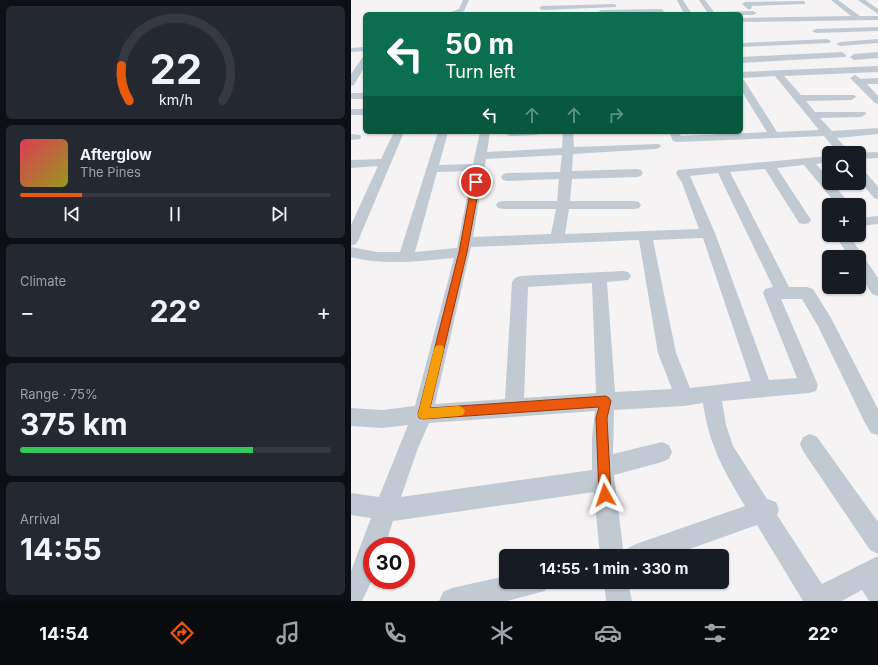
<!DOCTYPE html>
<html lang="en">
<head>
<meta charset="utf-8">
<style>
  body { margin:0; font-family:Inter,sans-serif; background:#242831; color:#f1f3f6; height:100vh; display:flex; flex-direction:column; font-size:15px; white-space:nowrap }
  * { box-sizing:border-box; margin:0 }
  p { font-size:13px; color:#9ea1a6 }
  .icon { flex:none; width:22px; height:22px; fill:none; stroke:currentColor; stroke-width:2; stroke-linecap:round; stroke-linejoin:round }
  .map { position:relative; flex:1; overflow:hidden }
  .side { display:flex; flex-direction:column; gap:6px; padding:6px; background:#0d0f14; width:351px }
  .side>* { flex:none }
  .hud { position:absolute; left:12px; top:12px; width:380px; height:122px; border-radius:6px; box-shadow:0 1px 3px #0004; background:#0b6e4f; color:#fff; overflow:hidden }
  .buttons { position:absolute; left:471px; top:146px; display:grid; gap:8px }
  .buttons a { display:grid; place-items:center; width:44px; height:44px; border-radius:6px; background:#171b24; box-shadow:0 1px 3px #0004; font-size:20px }
  .speed { position:absolute; left:12px; top:537px; display:flex; gap:8px; font-size:20px; font-weight:700; text-align:center }
  .speed>* { display:grid; place-content:center; width:52px; height:52px; border-radius:50%; background:#171b24; box-shadow:0 1px 3px #0004; line-height:1 }
  .speed .limit { border:6px solid #d22; background:#fff; color:#111 }
  .pin { position:absolute; display:grid; place-items:center; width:34px; height:34px; color:#fff; margin:-17px; border:2px solid #fff; border-radius:50%; box-shadow:0 1px 4px #0007 }
  .me { position:absolute; width:44px; margin:-22px; rotate:355deg; stroke-linejoin:round; filter:drop-shadow(0 0 3px #0008) }
  .turn { display:flex; align-items:center; gap:14px; height:84px; padding:0 16px; font-size:18px }
  .turn .icon { width:52px; height:52px; stroke-width:2.5 }
  .turn b { display:block; font-size:28px; line-height:34px }
  .lanes { display:flex; align-items:center; height:38px; padding:0 16px; background:#0003; justify-content:center; gap:20px; direction:ltr }
  .lanes .off { opacity:.35 }
  .big { font-size:30px; font-weight:700; line-height:1.1 }
  .side .card { flex:1; display:flex; flex-direction:column; justify-content:center; gap:6px; min-width:0; padding:0 14px; border-radius:6px; background:#242831 }
  .side .dial { align-items:center; gap:0 }
  .dial svg { height:104px; overflow:visible; fill:none; stroke:#363941; stroke-width:7; stroke-linecap:round; text-anchor:middle }
  .dial text { fill:#f1f3f6; stroke:none }
  .song { display:flex; align-items:center; gap:12px }
  .cover { width:48px; height:48px; border-radius:6px; background:linear-gradient(135deg,hsl(350 70% 55%),hsl(60 70% 35%)) }
  .played { height:4px; border-radius:2px; background:linear-gradient(90deg,#ea580c 20%,#363941 20%) }
  .keys { display:flex; justify-content:space-around; direction:ltr }
  .heat { display:flex; justify-content:space-between; align-items:center; font-size:22px; direction:ltr }
  .charge { height:6px; border-radius:3px; background:linear-gradient(90deg,#34c759 75%,#363941 0) }
  .trip { position:absolute; left:148px; top:549px; width:230px; height:40px; border-radius:6px; background:#171b24; box-shadow:0 1px 3px #0004; font-weight:700; line-height:40px; text-align:center }
  .tabs { display:flex; height:64px; justify-content:space-around; align-items:center; background:#090b0e; color:#9ea1a6 }
  .tabs .icon { width:28px; height:28px }
  .tabs .current { color:#ea580c }
  .tabs b { font-size:18px; color:#f1f3f6 }
  main { display:flex; flex:1; min-height:0 }
  .map>svg:first-child { display:block }
</style>
</head>
<body>
<main>
<section class="side">
<div class="card dial"><svg viewBox="0 0 100 80">
<path d="M14 69A42 42 0 1 1 86 69"/>
<path d="M14 69A42 42 0 0 1 8 42" stroke="#ea580c"/>
<text x="50" y="56" font-size="32" font-weight="700">22</text>
<text x="50" y="72" font-size="11">km/h</text>
</svg></div>
<div class="card">
<div class="song"><i class="cover"></i><div><b>Afterglow</b><p>The Pines</p></div></div>
<div class="played"></div>
<div class="keys"><svg class="icon" aria-label="previous" viewBox="0 0 24 24"><path d="M18 5L8 12l10 7zM5 5v14"/></svg><svg class="icon" aria-label="pause" viewBox="0 0 24 24"><path d="M8 5v14M16 5v14"/></svg><svg class="icon" aria-label="next" viewBox="0 0 24 24"><path d="M6 5l10 7-10 7zM19 5v14"/></svg></div>
</div>
<div class="card"><p>Climate</p>
<div class="heat"><a>−</a><b class="big">22°</b><a>+</a></div>
</div>
<div class="card"><p>Range · 75%</p><b class="big">375 km</b><div class="charge"></div></div>
<div class="card"><p>Arrival</p><b class="big">14:55</b></div>
</section>
<div class="map">
<svg width="527" height="601" viewBox="0 0 527 601">
  <rect width="100%" height="100%" fill="#f5f3f3"/>
  <g fill="none" stroke-linecap="round" stroke-linejoin="round">
    <!-- minor -->
    <path fill="#c1cad2" fill-rule="evenodd" d="M112,0h6l-5,11 -8,3h-11l14,-5z
      M326,0h6l9,14 3,-2h12l-8,-12h6l9,12 39,-1 4,2 -4,2h-12v-1h-57z
      M480,0h7l22,16h18v4l-137,2v-4l110,-2z
      M507,0h7l13,9v5z
      M452,1l2,1v2l-54,2 1,2 -3,2 -7,-6 3,-2z
      M263,4l2,1v2l-74,3 -3,-2 3,-2z
      M310,9l3,2 -1,1 -62,2 -3,-2 3,-2z
      M527,27v4l-62,2 -4,-2 4,-2z
      M476,39l4,2 -1,2 -89,4v-4z
      M527,39v4l-38,3 -4,-2 4,-2z
      M14,47v4l-14,1v-4z
      M491,52l4,3 -1,2 -104,6v-6z
      M527,52v6l-24,2 -4,-3 4,-3z
      M14,57v9l-11,19 -3,1v-12l11,-16z
      M527,66v6l-94,4 17,19h53l2,2 -5,3 -45,1 9,11h50l1,2 -5,3 -41,1 12,13 46,-3v6l-41,4 13,15h-12l-14,-17 -147,6 -4,-1 -4,-9h10l2,4 86,-4 -26,-42v-11l3,1 33,52 42,-2 -44,-54 -34,2v-6z
      M504,75l6,4 17,-1v6h-11l11,12v8l-3,-1 -25,-25z
      M0,93h14v6h-14z
      M0,109h14v6h-14z
      M43,132h10l-46,109 -2,3 -5,2v-21l27,-59 -27,2v-8l30,-1z
      M87,132h10l-9,33 34,-1 7,-32h10l-3,20 75,-4 1,-16h10l1,15 85,-3 2,2 -2,2 -4,1 -82,5 -1,17 65,-2 4,1 2,3 -2,3 -4,1 -65,2 -2,22h64l5,1 2,3 -2,3 -5,1h-65l-4,25 134,-5 -17,-46 -6,-10 2,-3 151,-14v6l-13,2 13,15v4h3l19,22h-14l-33,-40 -27,3 34,52 -2,3 -5,1 -5,-1 -34,-54 -35,3 59,115h18l6,2 18,29 47,91v26l-7,-2 -7,-12 -46,-95 -16,-27h-21l37,86 -2,6 -7,2 -87,8 4,24 7,21 34,53 9,3 3,8 -2,5 45,69 56,-28v45h-9l-7,-11 -20,11h-39l-46,-76 -87,31h-46l4,-8 8,-4 109,-38c-21,-35 -36,-61 -42,-103l-19,3 -70,4 -1,44 49,-12 7,3 3,7 -3,7 -7,3 -48,13 10,81h-24l-6,-64 -201,29 -8,25h-13v34l-10,21h-11v-30l20,-53 -20,-3v-22l28,4 29,-72 -26,3 -31,-2v-18l31,2 33,-4 39,-148c-34,3 -69,8 -103,-1v-10l26,5h23zM211,155l-2,17 -53,1 -4,1 -2,3 2,3 4,1 52,-2 -2,22h-54l-5,1 -2,3 2,3 5,1h53l-5,25 -78,3 13,-78zM121,171l-15,77 -42,4 22,-80zM367,173l55,114 -8,2 -2,4 34,85 -28,2 -54,-147 -25,-57zM352,238l48,143 -61,7 -14,-35 -23,-113zM288,240l19,113 14,36 -57,3 -8,-110 21,-2 3,-4 -3,-4 -5,-1 -103,5 -5,2 -3,4 -7,117 -70,5 36,-157zM241,283l4,110 -72,5 4,-111zM244,411l-3,27v32l-191,27 17,-49 11,-25z
      M155,132h35l-5,3 -25,1 -4,-1z
      M0,134l9,1 1,2 -1,2 -9,1z
      M527,152v6l-19,1v-6h-2z
      M508,168l4,1 15,18v12l-4,-1 -15,-18z
      M527,216v8l-19,2v-8z
      M484,235h14l29,43v18l-6,-2 -13,-21v-16h-10z
      M459,434l7,3 61,85v32l-8,-4 -67,-99 -3,-7 3,-7z
      M155,576v6h42l-3,9 -38,10h-68l4,-9 9,-4z
      M253,582h24l4,19h-26z"/>
  </g>
  <!-- route -->
  <path fill="#ea580c" stroke="#983908" d="M125,180l4,2 -13,70 -37,156 176,-12 3,2 2,3 -4,17 4,77 -1,5 -5,2 -4,-2 -2,-5 -3,-77 3,-11 -176,12 -4,-1 -1,-4 41,-162 13,-70z"/>
  <!-- slow -->
  <path fill="#f59e0b" d="M88,345l4,1 1,3 -14,59 29,-2 4,2 2,3 -2,4 -4,1 -36,3 -4,-1 -1,-4 16,-65 2,-3z"/>
</svg>
<div class="buttons">
<a><svg class="icon" aria-label="search" viewBox="0 0 24 24"><circle cx="10" cy="10" r="6"/><path d="M15 15l6 6"/></svg></a>
<a>+</a>
<a>−</a>
</div>
<div class="speed"><div class="limit">30</div></div>
<div class="pin" style="left:125px;top:182px;background:#d93025"><svg class="icon" aria-label="arrive" viewBox="0 0 24 24"><path d="M6 21V4h12l-3 4 3 4H6"/></svg></div>
<svg class="me" style="left:254px;top:495px" viewBox="-20 -20 40 40"><path d="M0-17L14 15 0 8-14 15z" fill="#ea580c" stroke="#fff" stroke-width="4"/></svg>
<div class="trip">14:55 · 1 min · 330 m</div>
<div class="hud">
<div class="turn"><svg class="icon" aria-label="left" viewBox="0 0 24 24"><path d="M17 20v-9H6M10 6l-5 5 5 5"/></svg><div><b>50 m</b>Turn left</div></div>
<div class="lanes"><svg class="icon" aria-label="left" viewBox="0 0 24 24"><path d="M17 20v-9H6M10 6l-5 5 5 5"/></svg><svg class="icon off" aria-label="ahead" viewBox="0 0 24 24"><path d="M12 20V5M6 11l6-6 6 6"/></svg><svg class="icon off" aria-label="ahead" viewBox="0 0 24 24"><path d="M12 20V5M6 11l6-6 6 6"/></svg><svg class="icon off" aria-label="right" viewBox="0 0 24 24"><path d="M7 20v-9h11M14 6l5 5-5 5"/></svg></div>
</div>
</div>
</main>
<nav class="tabs">
<b>14:54</b>
<svg class="icon current" aria-label="directions" viewBox="0 0 24 24"><path d="M12 3l9 9-9 9-9-9zM9 14v-3h6M13 9l2 2-2 2"/></svg>
<svg class="icon" aria-label="music" viewBox="0 0 24 24"><path d="M9 18V5l10-2v13"/><circle cx="6" cy="18" r="3"/><circle cx="16" cy="16" r="3"/></svg>
<svg class="icon" aria-label="phone" viewBox="0 0 24 24"><path d="M5 4h4l2 5-3 2q2 4 5 5l2-3 5 2v4C11 20 4 13 5 4z"/></svg>
<svg class="icon" aria-label="climate" viewBox="0 0 24 24"><path d="M12 3v18M4 7l16 10M4 17L20 7"/></svg>
<svg class="icon" aria-label="car" viewBox="0 0 24 24"><path d="M5 17H2v-5l4-1 3-4h7l3 4 3 1v5h-3M9 17h6M6 11h13"/><circle cx="7" cy="17" r="2"/><circle cx="17" cy="17" r="2"/></svg>
<svg class="icon" aria-label="filters" viewBox="0 0 24 24"><path d="M4 7h16M4 17h16"/><circle cx="9" cy="7" r="2"/><circle cx="15" cy="17" r="2"/></svg>
<b>22°</b>
</nav>
</body>
</html>
